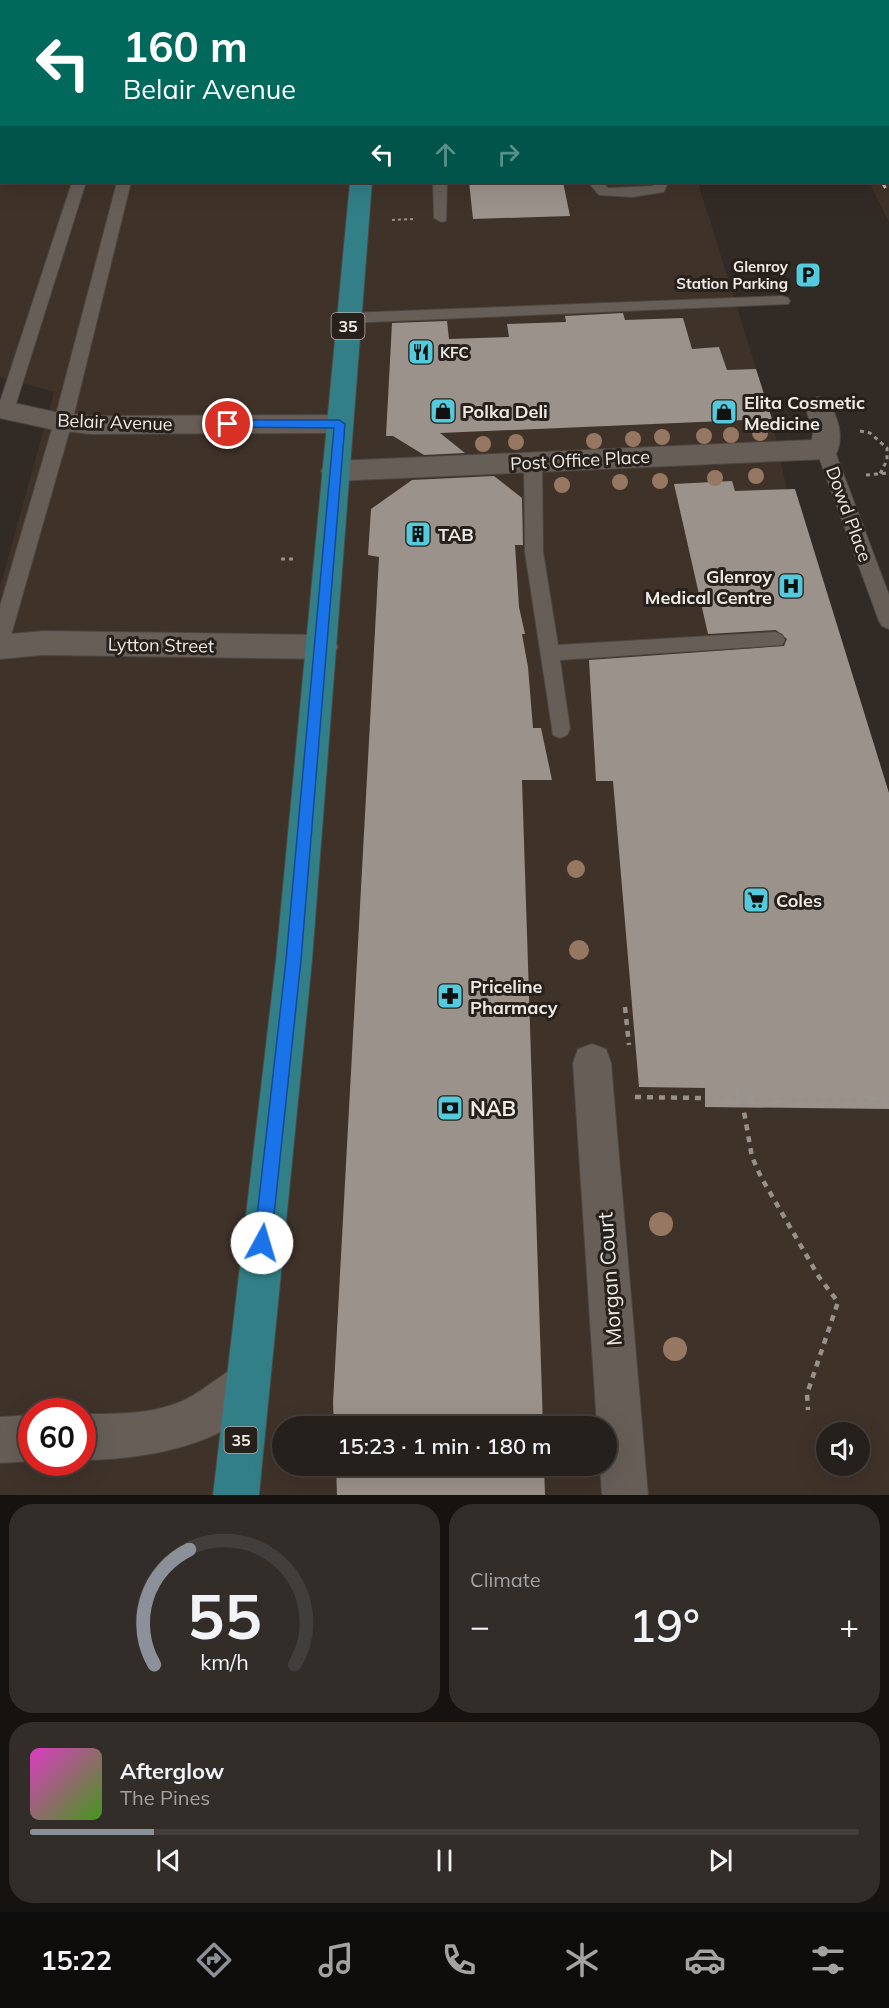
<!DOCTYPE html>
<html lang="en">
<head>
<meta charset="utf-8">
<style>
  body { margin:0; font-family:Mulish,sans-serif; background:#322d29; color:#f1f3f6; height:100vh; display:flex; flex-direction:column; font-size:22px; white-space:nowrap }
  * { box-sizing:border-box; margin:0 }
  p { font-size:20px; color:#a4a3a3 }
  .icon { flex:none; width:33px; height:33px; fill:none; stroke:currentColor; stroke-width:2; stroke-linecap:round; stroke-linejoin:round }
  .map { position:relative; height:1495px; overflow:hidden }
  .side { display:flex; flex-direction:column; gap:9px; padding:9px; background:#15120f; flex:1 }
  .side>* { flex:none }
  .hud { position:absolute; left:0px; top:0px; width:890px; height:183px; box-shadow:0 6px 24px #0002,0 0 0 2px #423e3b; background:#00695c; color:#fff; overflow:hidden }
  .fabs { position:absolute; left:816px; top:1422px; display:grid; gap:12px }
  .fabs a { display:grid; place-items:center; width:54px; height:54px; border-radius:50%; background:#26201c; box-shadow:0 6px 24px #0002,0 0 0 2px #423e3b; font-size:30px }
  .speed { position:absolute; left:18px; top:1398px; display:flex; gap:12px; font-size:30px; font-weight:700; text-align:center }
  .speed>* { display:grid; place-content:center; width:78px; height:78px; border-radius:50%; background:#26201c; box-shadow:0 6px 24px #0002,0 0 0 2px #423e3b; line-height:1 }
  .speed .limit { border:9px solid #d22; background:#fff; color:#111 }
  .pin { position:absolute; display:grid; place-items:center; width:51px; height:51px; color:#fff; margin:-26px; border:3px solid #fff; border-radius:50%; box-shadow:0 2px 6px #0007 }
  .me { position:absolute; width:66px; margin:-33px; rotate:6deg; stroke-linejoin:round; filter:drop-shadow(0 0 4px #0008) }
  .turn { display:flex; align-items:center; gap:21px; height:126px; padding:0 24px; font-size:27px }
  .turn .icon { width:78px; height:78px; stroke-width:2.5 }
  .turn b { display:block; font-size:42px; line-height:51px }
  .lanes { display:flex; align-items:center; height:57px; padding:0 24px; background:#0003; justify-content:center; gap:30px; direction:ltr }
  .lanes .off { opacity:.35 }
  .big { font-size:45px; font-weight:600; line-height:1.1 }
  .side .card { flex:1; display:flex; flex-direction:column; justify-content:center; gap:9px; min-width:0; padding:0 21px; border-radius:24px; background:#322d29 }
  .side .dial { align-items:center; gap:0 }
  .dial svg { height:156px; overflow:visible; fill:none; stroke:#423e3b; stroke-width:7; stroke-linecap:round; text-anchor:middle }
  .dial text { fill:#f1f3f6; stroke:none }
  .song { display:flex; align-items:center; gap:18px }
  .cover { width:72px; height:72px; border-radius:9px; background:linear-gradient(135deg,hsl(310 70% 55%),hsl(100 70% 35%)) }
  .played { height:6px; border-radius:3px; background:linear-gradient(90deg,#8c9099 15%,#423e3b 15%) }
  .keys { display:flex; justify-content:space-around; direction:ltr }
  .heat { display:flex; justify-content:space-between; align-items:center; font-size:33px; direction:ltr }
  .side .tiles { flex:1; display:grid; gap:9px; grid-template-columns:1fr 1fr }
  .card:last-child { grid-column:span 2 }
  .trip { position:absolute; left:272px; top:1416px; width:345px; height:60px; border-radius:30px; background:#26201c; box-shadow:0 6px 24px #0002,0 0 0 2px #423e3b; font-weight:600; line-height:60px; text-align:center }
  .menu { display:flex; height:96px; justify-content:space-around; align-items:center; background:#0f0d0b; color:#a4a3a3 }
  .menu .icon { width:42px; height:42px }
  .menu .active { color:#8c9099 }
  .menu b { font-size:27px; color:#f1f3f6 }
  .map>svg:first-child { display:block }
</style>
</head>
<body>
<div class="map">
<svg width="889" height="1495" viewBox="0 0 889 1495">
  <rect width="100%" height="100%" fill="#322a25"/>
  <!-- built -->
  <path fill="#3f3229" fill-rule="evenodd" d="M0,97l2,85h696l74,237 16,76 101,298v702h-889v-908l54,-195 -54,-15zM32,1412h50v50h-50zM282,1426h324v40h-324zM826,1432h34v34h-34z
    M888,137l1,2v83l-20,-40h19z"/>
  <!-- building -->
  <path fill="#9c928c" d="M469,182h94l7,34 -97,3z
    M623,313l2,7 58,-2 9,31 27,-2 8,23 29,-1 16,50 -332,14 25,20 -41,2 -31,-19h-7l6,-113 55,-2 2,18 60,-2 -2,-13 59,-2 -1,-6z
    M494,476l28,22 1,47h-8l4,62 6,27h-3l6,33 5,61h8l11,52h-30l21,646h-209l-1,-23 46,-846 -11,-2 3,-46 41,-29z
    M732,481l3,10 60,-2 94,304v316l-184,-2v-19l-66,-1 -26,-306h-17l-7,-121 195,-14 3,-7 -11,-9 -68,4 -34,-150z
    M336,1466h208l1,29h-208z"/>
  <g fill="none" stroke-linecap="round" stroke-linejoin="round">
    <!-- lane casing -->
    <g stroke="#4c4642" stroke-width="2">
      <path id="lane" d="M0,112h2l-2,10z
        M72,182h14l-72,228 -2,4h-12v-12z
        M117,182h14l-59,240 -62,217 -3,5 -7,3v-41l54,-184z
        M433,182h14l-1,39 -5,1 -7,-4z
        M588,182h14l6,6 45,-2 1,-4h14l-4,10 -32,5 -33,-2z
        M782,296l6,2 2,3 -2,3 -440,19 -8,-5 8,-5z
        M825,443l9,6 55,146v34l-7,-3 -3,-5 -63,-172z
        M533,456l9,6 1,90 15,93 217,-13 7,3 3,5 -3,5 -222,15 10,69 -3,6 -7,3 -7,-3 -28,-183 -1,-90z"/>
    </g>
    <!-- street casing -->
    <g stroke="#4c4642" stroke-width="2">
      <path id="street" d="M0,73h2v12h-2z
        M818,397l9,3c11,16 18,38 8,56l-10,3 -490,22 -10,-3 -4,-7 4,-7 10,-3 477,-21 1,-8 -8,-26 4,-6z
        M43,631l279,4 11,3 5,9 -5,9 -11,3 -279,-4 -43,4v-24z
        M592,1044l14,5 5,14 37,432h-46l-2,-29h6v-40h-9l-24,-363 5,-14z"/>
    </g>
    <!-- secondary casing -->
    <g stroke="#4c4642" stroke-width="2">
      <path id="secondary" d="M0,400l55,12 36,4 248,-1 10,2 3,7 -3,7 -10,2 -248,1 -36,-4 -55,-12z
        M247,1362l16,6 6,16c-25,61 -128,76 -187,76v-46c37,0 77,1 110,-18 19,-11 34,-26 55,-34z
        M32,1415v46l-32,2v-46z"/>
    </g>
    <!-- primary casing -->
    <g stroke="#4c4642" stroke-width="2">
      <path id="primary" d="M366,0h20v2h-20z
        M350,182h22l-60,778 -53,535h-46l63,-535z"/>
    </g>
    <!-- path-far2 -->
    <path stroke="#97918c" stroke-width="2" stroke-dasharray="3 3" stroke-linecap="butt" d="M392,220l23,-1"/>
    <!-- path-far1 -->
    <path stroke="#97918c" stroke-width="3" stroke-dasharray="4 4" stroke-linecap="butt" d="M860,431l10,2 17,15v12l-7,14
      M866,475l23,-2
      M281,559h14"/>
    <!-- path -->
    <path stroke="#97918c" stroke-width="4.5" stroke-dasharray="6 6" stroke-linecap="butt" d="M625,1007l4,38
      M740,1089l12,68 9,20 58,100 19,25 -31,92 1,16
      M635,1097l254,4"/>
    <!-- lane -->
    <use href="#lane" fill="#675e58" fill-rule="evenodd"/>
    <!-- street -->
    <use href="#street" fill="#675e58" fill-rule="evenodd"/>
    <!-- secondary -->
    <use href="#secondary" fill="#675e58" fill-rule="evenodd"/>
    <!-- primary -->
    <use href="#primary" fill="#327f87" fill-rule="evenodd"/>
    <!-- rail -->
    <path stroke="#bfb9b5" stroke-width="3" stroke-dasharray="7 7" stroke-linecap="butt" d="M882,182l7,12"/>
  </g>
  <!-- trees -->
  <g fill="#967762">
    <circle cx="760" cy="433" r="8"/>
    <circle cx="731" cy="435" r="8"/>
    <circle cx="704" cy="436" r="8"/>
    <circle cx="662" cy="437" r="8"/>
    <circle cx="633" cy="439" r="8"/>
    <circle cx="594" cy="441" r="8"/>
    <circle cx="516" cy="442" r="8"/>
    <circle cx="483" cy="444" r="8"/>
    <circle cx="756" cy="476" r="8"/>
    <circle cx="715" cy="478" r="8"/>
    <circle cx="660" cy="481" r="8"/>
    <circle cx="620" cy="482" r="8"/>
    <circle cx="562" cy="485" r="8"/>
    <circle cx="576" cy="869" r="9"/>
    <circle cx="579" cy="950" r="10"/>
    <circle cx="661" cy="1224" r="12"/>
    <circle cx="675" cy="1349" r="12"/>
  </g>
  <!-- route -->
  <path fill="#1a73e8" stroke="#114b97" stroke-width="1.5" d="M228,420h111l6,4 -44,536 -30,283 -2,6 -7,2 -6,-2 -2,-6 32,-283 48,-532 -110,-1 -2,-3z"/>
  <!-- icons -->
  <defs>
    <g id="parking-square" transform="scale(1.35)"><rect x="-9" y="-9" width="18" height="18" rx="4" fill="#54cadd" stroke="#28201b"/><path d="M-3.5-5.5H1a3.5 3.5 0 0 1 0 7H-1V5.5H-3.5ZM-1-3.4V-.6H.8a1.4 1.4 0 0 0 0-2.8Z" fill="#111"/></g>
    <g id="restaurant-square" transform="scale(1.35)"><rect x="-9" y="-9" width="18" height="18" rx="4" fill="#54cadd" stroke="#28201b"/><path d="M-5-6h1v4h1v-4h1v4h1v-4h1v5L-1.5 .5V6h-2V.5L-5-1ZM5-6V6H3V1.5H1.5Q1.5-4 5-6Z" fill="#111"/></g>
    <g id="shop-square" transform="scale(1.35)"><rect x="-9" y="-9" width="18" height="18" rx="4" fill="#54cadd" stroke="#28201b"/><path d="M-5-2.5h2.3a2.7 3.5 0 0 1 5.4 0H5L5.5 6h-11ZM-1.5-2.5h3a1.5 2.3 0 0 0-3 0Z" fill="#111"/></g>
    <g id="building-square" transform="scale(1.35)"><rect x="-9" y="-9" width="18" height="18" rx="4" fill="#54cadd" stroke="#28201b"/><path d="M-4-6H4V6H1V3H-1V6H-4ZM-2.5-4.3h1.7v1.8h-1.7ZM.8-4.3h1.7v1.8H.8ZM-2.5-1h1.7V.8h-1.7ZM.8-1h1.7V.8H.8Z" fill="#111"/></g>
    <g id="hospital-square" transform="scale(1.35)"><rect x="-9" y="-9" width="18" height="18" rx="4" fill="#54cadd" stroke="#28201b"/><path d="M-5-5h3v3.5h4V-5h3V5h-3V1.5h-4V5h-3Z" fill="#111"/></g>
    <g id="supermarket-square" transform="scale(1.35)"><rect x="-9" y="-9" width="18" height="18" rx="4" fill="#54cadd" stroke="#28201b"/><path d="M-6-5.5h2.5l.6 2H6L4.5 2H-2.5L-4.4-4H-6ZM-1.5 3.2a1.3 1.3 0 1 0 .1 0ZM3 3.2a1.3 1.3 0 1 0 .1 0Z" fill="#111"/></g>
    <g id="pharmacy-square" transform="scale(1.35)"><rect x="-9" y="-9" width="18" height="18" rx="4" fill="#54cadd" stroke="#28201b"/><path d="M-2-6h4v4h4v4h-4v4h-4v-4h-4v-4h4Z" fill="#111"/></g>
    <g id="bank-square" transform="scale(1.35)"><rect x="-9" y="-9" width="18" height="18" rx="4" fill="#54cadd" stroke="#28201b"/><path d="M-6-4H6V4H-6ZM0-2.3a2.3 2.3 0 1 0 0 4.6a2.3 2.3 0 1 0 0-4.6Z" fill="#111"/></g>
  </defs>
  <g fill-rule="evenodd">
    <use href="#parking-square" x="808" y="275"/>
    <use href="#restaurant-square" x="421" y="352"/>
    <use href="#shop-square" x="443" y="411"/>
    <use href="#shop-square" x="724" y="412"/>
    <use href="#building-square" x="418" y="534"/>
    <use href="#hospital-square" x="791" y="586"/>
    <use href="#supermarket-square" x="756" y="900"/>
    <use href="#pharmacy-square" x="450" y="996"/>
    <use href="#bank-square" x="450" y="1108"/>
  </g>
  <g text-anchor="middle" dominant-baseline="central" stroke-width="6" stroke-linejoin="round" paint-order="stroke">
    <!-- far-poi labels -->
    <g font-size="15" font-weight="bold" fill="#eee9e5" stroke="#28201b" text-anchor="end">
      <text x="788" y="266">Glenroy<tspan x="788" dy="17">Station Parking</tspan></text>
      <text x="440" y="352" text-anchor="start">KFC</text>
    </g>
    <!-- shield labels -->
    <g fill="#28201b" stroke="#b3ada8" stroke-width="1.5">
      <rect x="331.5" y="313" width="33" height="26" rx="4.5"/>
      <rect x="224.5" y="1427" width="33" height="26" rx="4.5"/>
    </g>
    <g font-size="16" font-weight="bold" fill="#eee9e5">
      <text x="348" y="326">35</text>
      <text x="241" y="1440">35</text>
    </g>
    <!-- poi labels -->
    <g font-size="18" font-weight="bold" fill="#eee9e5" stroke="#28201b" text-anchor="start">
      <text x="744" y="402">Elita Cosmetic<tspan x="744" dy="21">Medicine</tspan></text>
      <text x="462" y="411">Polka Deli</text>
      <text x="438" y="534">TAB</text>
      <text x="772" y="576" text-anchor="end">Glenroy<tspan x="772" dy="21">Medical Centre</tspan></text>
      <text x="776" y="900">Coles</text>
      <text x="470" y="986">Priceline<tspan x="470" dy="21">Pharmacy</tspan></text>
    </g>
    <!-- street labels -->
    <g font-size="18" fill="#eee9e5" stroke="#28201b">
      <text transform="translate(115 422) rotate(2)">Belair Avenue</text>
      <text transform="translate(580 460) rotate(-3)">Post Office Place</text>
      <text transform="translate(849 514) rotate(70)">Dowd Place</text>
      <text transform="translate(161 645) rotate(1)">Lytton Street</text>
    </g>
    <!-- near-poi labels -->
    <g font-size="21" font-weight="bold" fill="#eee9e5" stroke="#28201b" text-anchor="start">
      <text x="470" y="1108">NAB</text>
    </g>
    <!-- near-street labels -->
    <g font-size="21" fill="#eee9e5" stroke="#28201b">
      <text transform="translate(609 1279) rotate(-94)">Morgan Court</text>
    </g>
  </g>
</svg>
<div class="fabs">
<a><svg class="icon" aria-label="sound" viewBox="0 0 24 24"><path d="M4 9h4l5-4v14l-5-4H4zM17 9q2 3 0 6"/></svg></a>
</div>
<div class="speed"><div class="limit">60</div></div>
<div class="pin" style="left:228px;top:424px;background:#d93025"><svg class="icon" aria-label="arrive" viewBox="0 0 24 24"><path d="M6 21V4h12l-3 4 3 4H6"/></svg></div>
<svg class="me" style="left:262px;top:1243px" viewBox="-20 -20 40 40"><circle r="19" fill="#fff"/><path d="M0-13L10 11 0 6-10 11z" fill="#1a73e8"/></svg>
<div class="trip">15:23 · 1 min · 180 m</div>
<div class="hud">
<div class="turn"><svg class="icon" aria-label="left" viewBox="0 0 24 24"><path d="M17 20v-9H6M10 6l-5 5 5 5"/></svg><div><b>160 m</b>Belair Avenue</div></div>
<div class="lanes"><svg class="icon" aria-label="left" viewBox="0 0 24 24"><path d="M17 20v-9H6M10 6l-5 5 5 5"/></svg><svg class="icon off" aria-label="ahead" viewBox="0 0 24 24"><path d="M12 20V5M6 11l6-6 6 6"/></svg><svg class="icon off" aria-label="right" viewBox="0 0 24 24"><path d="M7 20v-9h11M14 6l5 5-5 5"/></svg></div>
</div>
</div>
<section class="side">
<div class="tiles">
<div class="card dial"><svg viewBox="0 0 100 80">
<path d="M14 69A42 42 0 1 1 86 69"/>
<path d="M14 69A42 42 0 0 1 32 10" stroke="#8c9099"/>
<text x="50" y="56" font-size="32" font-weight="700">55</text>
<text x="50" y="72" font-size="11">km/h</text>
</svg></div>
<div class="card"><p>Climate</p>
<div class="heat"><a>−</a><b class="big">19°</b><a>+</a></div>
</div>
<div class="card">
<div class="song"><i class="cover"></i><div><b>Afterglow</b><p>The Pines</p></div></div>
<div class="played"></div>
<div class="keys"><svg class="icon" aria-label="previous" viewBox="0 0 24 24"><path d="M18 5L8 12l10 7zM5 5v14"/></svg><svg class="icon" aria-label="pause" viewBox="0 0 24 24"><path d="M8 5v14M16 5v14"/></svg><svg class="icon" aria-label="next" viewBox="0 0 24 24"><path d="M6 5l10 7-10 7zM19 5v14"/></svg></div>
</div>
</div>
</section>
<nav class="menu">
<b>15:22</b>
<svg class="icon active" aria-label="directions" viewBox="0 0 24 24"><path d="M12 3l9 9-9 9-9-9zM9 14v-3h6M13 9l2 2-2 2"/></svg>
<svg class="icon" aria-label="music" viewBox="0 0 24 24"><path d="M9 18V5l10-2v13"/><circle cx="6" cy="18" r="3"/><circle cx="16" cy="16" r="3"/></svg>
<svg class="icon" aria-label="phone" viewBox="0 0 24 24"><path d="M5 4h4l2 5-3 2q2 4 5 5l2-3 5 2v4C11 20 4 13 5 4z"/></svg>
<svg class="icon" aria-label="climate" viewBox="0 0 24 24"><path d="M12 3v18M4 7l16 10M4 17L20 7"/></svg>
<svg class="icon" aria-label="car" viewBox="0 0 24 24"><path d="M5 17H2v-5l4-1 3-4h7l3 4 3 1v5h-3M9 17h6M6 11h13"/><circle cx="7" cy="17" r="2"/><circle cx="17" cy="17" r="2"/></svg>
<svg class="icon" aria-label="filters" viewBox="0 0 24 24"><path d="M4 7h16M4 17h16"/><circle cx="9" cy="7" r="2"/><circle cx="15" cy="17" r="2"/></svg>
</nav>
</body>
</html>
